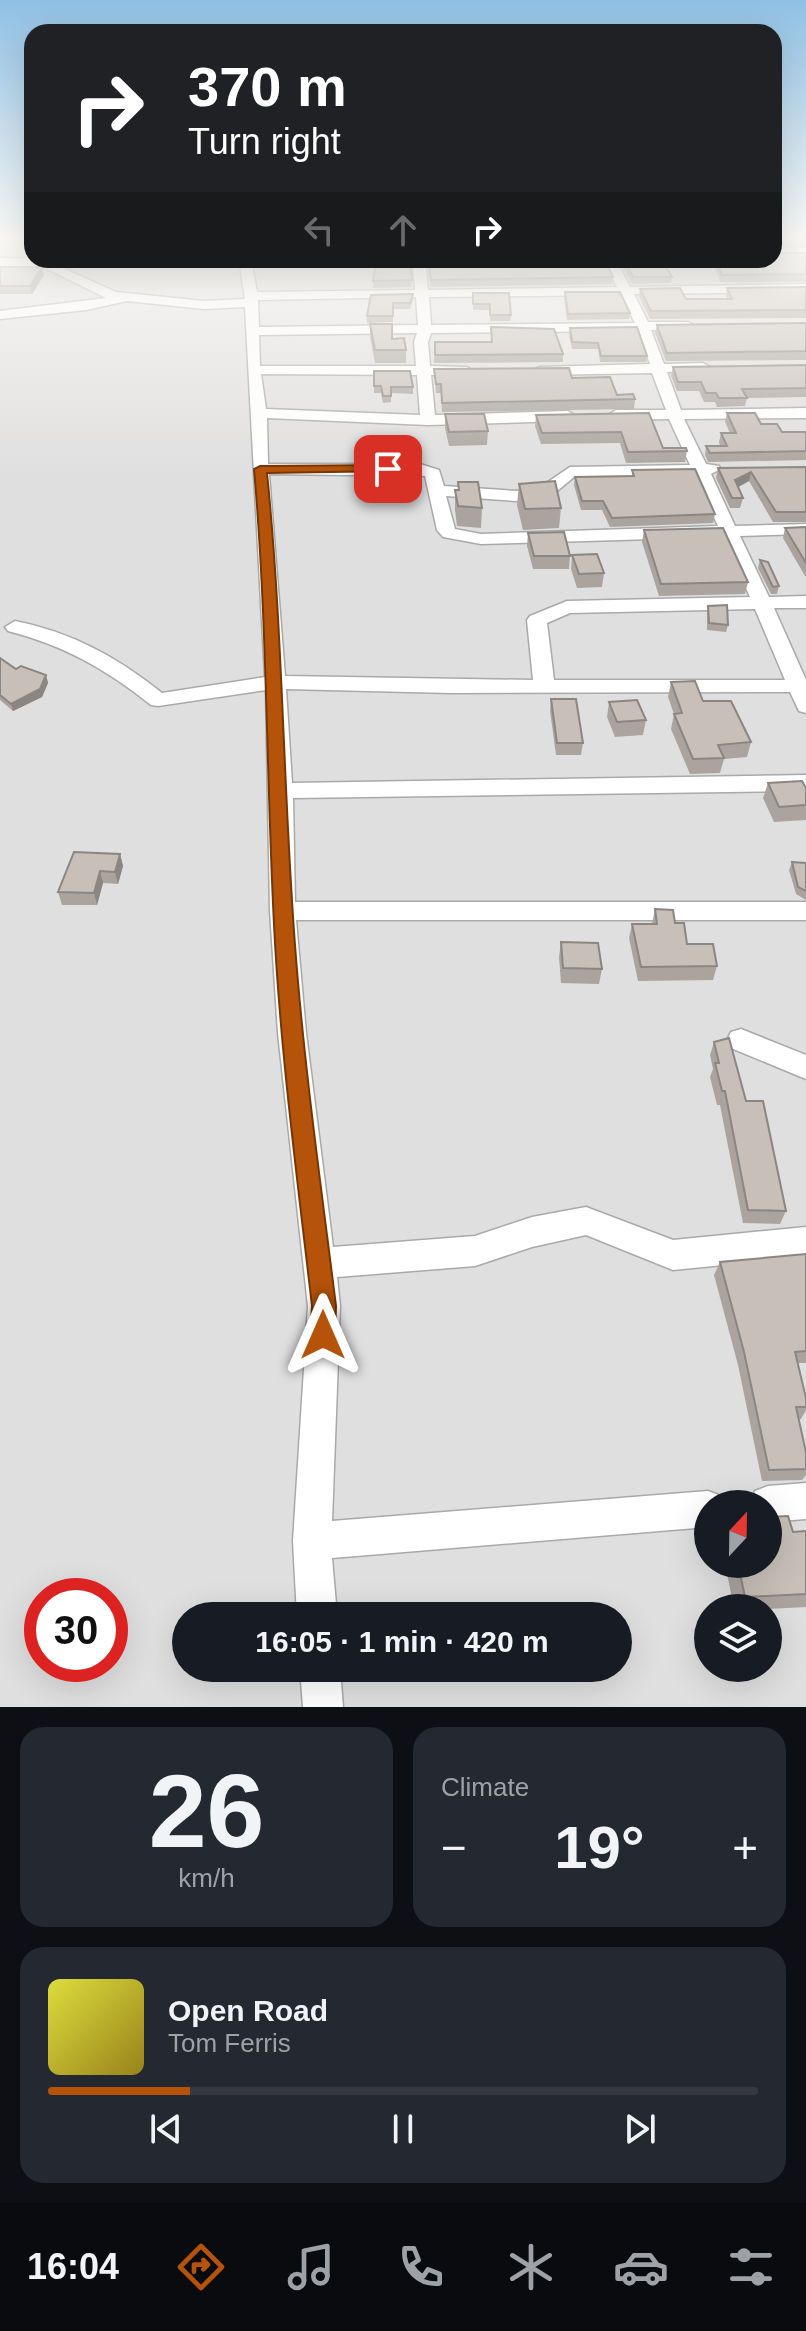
<!DOCTYPE html>
<html lang="en">
<head>
<meta charset="utf-8">
<style>
  body { margin:0; font-family:Arial,sans-serif; background:#242831; color:#f1f3f6; height:100vh; display:flex; flex-direction:column; font-size:30px; white-space:nowrap }
  * { box-sizing:border-box; margin:0 }
  p { font-size:26px; color:#9ea1a6 }
  .icon { flex:none; width:44px; height:44px; fill:none; stroke:currentColor; stroke-width:2; stroke-linecap:round; stroke-linejoin:round }
  .map { position:relative; height:1707px; overflow:hidden }
  .panel { display:flex; flex-direction:column; gap:20px; padding:20px; background:#0d0f14; flex:1 }
  .panel>* { flex:none }
  .banner { position:absolute; left:24px; top:24px; width:758px; height:244px; border-radius:24px; box-shadow:0 8px 32px #0002; background:#202124; color:#fff; overflow:hidden }
  .needle { width:52px; rotate:22deg }
  .controls { position:absolute; left:694px; top:1490px; display:grid; gap:16px }
  .controls a { display:grid; place-items:center; width:88px; height:88px; border-radius:50%; background:#171b24; box-shadow:0 8px 32px #0002; font-size:40px }
  .speed { position:absolute; left:24px; top:1578px; display:flex; gap:16px; font-size:40px; font-weight:700; text-align:center }
  .speed>* { display:grid; place-content:center; width:104px; height:104px; border-radius:50%; background:#171b24; box-shadow:0 8px 32px #0002; line-height:1 }
  .speed .limit { border:12px solid #d22; background:#fff; color:#111 }
  .pin { position:absolute; display:grid; place-items:center; width:68px; height:68px; color:#fff; margin:-34px; border-radius:16px; box-shadow:0 4px 12px #0006 }
  .me { position:absolute; width:88px; margin:-44px; rotate:0deg; stroke-linejoin:round; filter:drop-shadow(0 0 6px #0008) }
  .turn { display:flex; align-items:center; gap:28px; height:168px; padding:0 32px; font-size:36px }
  .turn .icon { width:104px; height:104px; stroke-width:2.5 }
  .turn b { display:block; font-size:56px; line-height:68px }
  .lanes { display:flex; align-items:center; height:76px; padding:0 32px; background:#0003; justify-content:center; gap:40px; direction:ltr }
  .lanes .off { opacity:.35 }
  .big { font-size:60px; font-weight:800; line-height:1.1 }
  .panel .tile { flex:1; display:flex; flex-direction:column; justify-content:center; gap:12px; min-width:0; padding:0 28px; border-radius:24px; background:#242831 }
  .panel .dial { align-items:center; gap:0 }
  .dial b { font-size:104px; line-height:1 }
  .song { display:flex; align-items:center; gap:24px }
  .cover { width:96px; height:96px; border-radius:12px; background:linear-gradient(135deg,hsl(60 70% 55%),hsl(50 70% 35%)) }
  .played { height:8px; border-radius:4px; background:linear-gradient(90deg,#b45309 20%,#363941 20%) }
  .keys { display:flex; justify-content:space-around; direction:ltr }
  .heat { display:flex; justify-content:space-between; align-items:center; font-size:44px; direction:ltr }
  .panel .tiles { flex:1; display:grid; gap:20px; grid-template-columns:1fr 1fr }
  .tile:last-child { grid-column:span 2 }
  .trip { position:absolute; left:172px; top:1602px; width:460px; height:80px; border-radius:40px; background:#171b24; box-shadow:0 8px 32px #0002; font-weight:800; line-height:80px; text-align:center }
  .tabs { display:flex; height:128px; justify-content:space-around; align-items:center; background:#090b0e; color:#9ea1a6 }
  .tabs .icon { width:56px; height:56px }
  .tabs .current { color:#b45309 }
  .tabs b { font-size:36px; color:#f1f3f6 }
  .map>svg:first-child { display:block }
</style>
</head>
<body>
<div class="map">
<svg width="806" height="1707" viewBox="0 0 806 1707">
  <rect width="100%" height="100%" fill="#f2efe9"/>
  <!-- residential -->
  <path fill="#e0dfdf" fill-rule="evenodd" d="M0,236h32v24h742v-24h32v1471h-806zM708,1504h60v60h-60zM42,1596h68v68h-68zM708,1608h60v60h-60zM186,1616h432v52h-432z"/>
  <g fill="none" stroke-linecap="round" stroke-linejoin="round">
    <!-- minor casing -->
    <g stroke="#a9a9a9" stroke-width="3">
      <path id="minor" d="M782,236h12l12,12v11z
        M0,258l251,2 6,32 158,-2 -2,-30h12l3,30 189,-3 -13,-27h12l14,27 176,-3v8l-172,2 14,28h40l7,4 -7,4h-37l13,34 39,-1 7,4 -7,4 -36,1 14,38 125,-2v10l-122,1 22,45 13,2 2,3 -10,5 24,52 71,-2v10l-66,2 29,61 37,-1v12h-32l32,72v33l-7,-2 -9,-19 -339,1 -165,-4 6,94 514,-8v16l-513,7 2,104h511v18h-510l10,113 27,214 142,-11 57,-19 54,-10 87,33 133,-13v30l-133,13 -87,-35 -54,12 -57,19 -138,11 3,29 -8,215 376,-30 13,5 3,8h-16v23l-376,31 5,58h-40l-4,-75 15,-235 -30,-273 -8,-122 -4,-221 -108,16 -7,-1c-45,-36 -88,-60 -143,-74l-3,-4 10,-6c56,11 102,36 147,72l103,-16 -20,-370 -41,2 -77,-8 -41,9 -86,9v-8l106,-13 -65,-32h-41zM56,265h184l5,34 -41,2 -88,-9zM621,295l14,28 -204,2 -2,-28zM416,297l2,28 -159,2 -1,-27zM638,331l12,33 -111,3 -7,4 7,4 113,-2 14,37h-50l-8,5 8,5 53,-1 21,46 -120,2 -31,21 -23,3 -72,-5 -5,-16 -19,-6h-152l-1,-46 161,7 140,-4 8,-5 -8,-5 -133,4 -4,-40h36l7,-4 -7,-4 -37,-1 -2,-24 3,-9zM417,333l-3,9 2,24h-156l-1,-31zM261,374l156,1 3,40 -154,-6zM269,474l156,2 12,54 6,7 38,7 242,-7 27,60 -183,4 -37,15 -3,4 6,60 -248,-4zM694,474l24,52 -237,8 -26,-5 -9,-33 70,5 34,-4 24,-20zM755,609l30,71h-231l-7,-57 23,-10z
        M741,1029l65,26v24l-75,-31 -4,-8 4,-8z
        M806,1483v36l-38,3v-18h-18l5,-13 13,-5z
        M300,1668h40l3,39h-40z"/>
    </g>
    <!-- minor -->
    <use href="#minor" fill="#fff" fill-rule="evenodd"/>
  </g>
  <!-- wall -->
  <path fill="#aba49e" d="M774,236h32v12l-32,-1z
    M776,253h30v29h-86l-8,-22h62z
    M376,260h34l2,27 -39,1 3,-23z
    M427,260h178l8,17 -1,7 -181,3z
    M619,260h46l3,4 -1,5 5,8 -1,6 -39,1z
    M0,267l44,8 -12,19h-32z
    M806,287v31l-156,1 -11,-22 1,-8 46,10h41l-1,-3 1,-8z
    M565,292l65,21 -1,6 -62,1 -3,-21z
    M473,293l38,22 -1,6h-20l-1,-11h-16z
    M413,294v6l-3,9h-17v13l-26,1v-7z
    M806,323v37l-140,1 -11,-28 2,-8z
    M370,324l22,15 14,11v13h-31l-5,-26z
    M491,327l72,27v8l-129,1 1,-21h56z
    M570,328l77,28 -1,6h-46l-2,-13h-26l-3,-15z
    M806,365v32l-59,1 -2,8 -28,1 -2,-5h-11l-5,-11h-22l-6,-15 2,-9z
    M434,369l138,9 45,17 18,4 -1,10 -192,3 -1,-19h-5z
    M374,371l39,16v7l-22,-1v9l-8,1 -2,-10h-7z
    M649,413l14,35 24,3 -2,11 -59,1 -6,-20 -79,1 -6,-18 1,-11z
    M727,413l55,19h24v28l-98,2 -3,-7 1,-9h14l-1,-4 2,-9h9l-5,-11z
    M445,414l43,17 -1,14 -38,1 -4,-18z
    M806,467v55h-33l-24,-41 -11,6 5,11 -3,10h-10l-14,-30 2,-10z
    M632,470l83,44 -2,9 -103,4 -8,-17h-21l-7,-25 1,-8 57,-1z
    M458,482l24,26 -1,20 -24,-2 -2,-16v-20h3z
    M519,484l42,24 -2,20 -36,2 -6,-25z
    M806,527v49h-1l-22,-38 2,-10z
    M644,530l104,52 -3,12 -86,2 -17,-54z
    M528,533l42,23 -1,13h-36l-6,-23z
    M572,555l32,18 -2,14 -25,1 -6,-19z
    M760,560l19,26 -2,8h-6l-13,-26z
    M708,606l20,19 -2,7 -19,-2v-17z
    M0,658l16,11 30,6 2,8 -6,14 -29,14 -13,-11z
    M671,682l32,19 48,41 -4,15 -23,2 -4,14 -30,1 -19,-45 3,-15 -6,-17z
    M551,699l32,44 -2,12h-25l-6,-44z
    M609,702l37,18 -3,15 -28,2 -8,-20z
    M768,783l38,5v32l-32,2 -11,-24z
    M120,854l3,12 -5,18 -15,-1 -6,22h-35l-4,-13z
    M792,862l14,1v37l-10,-6 -7,-24z
    M655,909l20,14 12,21 30,22 -4,14 -75,1 -9,-43 3,-14h20z
    M561,942l41,27 -3,15 -38,-1 -2,-26z
    M714,1042l32,59 40,110 -6,13 -37,-1 -23,-118h-3l-7,-28 3,-8 -3,-14z
    M806,1254v109h-8l8,35v12l-5,9h-3l8,33v23l-4,5 -40,1 -24,-116 -24,-90 6,-13z
    M806,1531v76l-38,2v-1h-34l-9,-44h43l25,-32z
    M461,1668h47l-1,1 -45,3z"/>
  <!-- shaded-wall -->
  <path fill="#8b8681" d="M42,267l2,8 -12,19 -2,-8z
    M751,472l-2,9 -16,9 2,-10z
    M46,675l2,8 -6,14 -29,14 -2,-7z
    M120,854l3,12 -5,18 -3,-12z
    M100,871l3,12 -6,22 -3,-12z"/>
  <!-- building -->
  <path fill="#c7bfb8" stroke="#8b8681" stroke-width="2" d="M774,236h32v4l-30,-1 -2,6z
    M774,252l2,1h30v21l-84,1 -6,-15h58z
    M376,260h34l2,20 -39,1z
    M428,260h177l8,17 -182,3z
    M624,260h41l3,4h-4l8,13h-39z
    M0,267h42l-12,19h-30z
    M806,287v23l-155,1 -11,-22 40,-1 6,11h46l-5,-11z
    M565,292h55l10,21 -62,1z
    M473,293h36l2,22h-21v-11h-17z
    M413,294l-3,9h-17v13h-26l4,-21z
    M806,323v28l-139,2 -10,-28z
    M370,324h22v15l12,-1 2,12h-31z
    M491,327l63,2 9,25 -128,1v-13h57z
    M637,327l10,29h-46l-3,-13 -26,-1 -2,-14z
    M806,365v23l-64,1 5,9h-28l-3,-5h-10l-5,-11h-23l-5,-15z
    M569,368l3,10 38,-1 7,18 16,-1 2,5 -193,4 -1,-19h-5l-2,-15z
    M374,371h36l3,16h-22v9h-8l-2,-10h-7z
    M649,413l14,35h23l1,3 -59,1 -7,-20 -79,1 -6,-18z
    M727,413h28l6,11h16l5,8h24v19l-96,2 -4,-7h21l-6,-13h15z
    M445,414h39l4,17 -39,1z
    M806,467v45h-30l-25,-40 -16,8 8,18h-11l-14,-30z
    M695,469l20,45 -103,4 -9,-17h-21l-7,-24 59,-1 -2,-6z
    M555,481l6,27 -36,1 -6,-25z
    M458,482h20l4,26 -24,-2 -3,-16h4z
    M806,527v36l-21,-35z
    M723,528l25,54 -87,2 -17,-54z
    M564,532l6,24h-36l-6,-23z
    M597,554l7,19 -25,1 -7,-19z
    M760,560l8,2 11,24 -6,1z
    M727,605l1,20 -19,-2 -1,-17z
    M0,658l16,11 5,-3 25,9 -6,14 -29,15 -11,-9z
    M695,681l8,20h28l20,41 -33,3 6,13 -31,1 -19,-45 8,-1 -11,-31z
    M551,699h25l7,44h-26z
    M637,700l9,20 -29,2 -8,-20z
    M802,781l4,7v17l-27,2 -11,-24z
    M74,852l46,2 -5,18 -15,-1 -6,22 -36,-1z
    M792,862l14,1v28l-8,-4z
    M655,909l18,1 2,13h9l3,21h26l4,22 -76,1 -9,-43h25z
    M561,942l37,1 4,26 -39,-1z
    M729,1038l17,63h17l23,110 -38,-1 -23,-119h-3l-7,-28h4l-5,-21z
    M806,1254v97l-11,1 11,46v9h-10l10,45v17l-37,1 -25,-118 -24,-90z
    M788,1516l5,16 13,-1v63l-61,3 -7,-33h30v-47z"/>
  <!-- sky -->
  <linearGradient id="sky" x2="0" y2="1"><stop stop-color="#8fc0e4"/><stop offset="0.5" stop-color="#f9f8f5"/><stop offset="1" stop-color="#f9f8f5" stop-opacity="0"/></linearGradient>
  <rect width="806" height="475" fill="url(#sky)"/>
  <!-- route -->
  <path fill="#b45309" stroke="#753606" stroke-width="2" d="M388,465l5,1v5l-126,2c16,157 16,315 28,472 9,121 26,241 41,361l-1,29 -3,9 -9,4 -9,-4 -4,-9 2,-29c-14,-121 -30,-242 -37,-363 -9,-158 -7,-316 -21,-474l6,-3z"/>
</svg>
<div class="controls">
<a><svg class="needle" viewBox="-14 -14 28 28"><path d="M0-13l5 13h-10z" fill="#e53935"/><path d="M0 13l5-13h-10z" fill="#9ea1a6"/></svg></a>
<a><svg class="icon" aria-label="layers" viewBox="0 0 24 24"><path d="M12 4l9 5-9 5-9-5zM3 14l9 5 9-5"/></svg></a>
</div>
<div class="speed"><div class="limit">30</div></div>
<div class="pin" style="left:388px;top:469px;background:#d93025"><svg class="icon" aria-label="arrive" viewBox="0 0 24 24"><path d="M6 21V4h12l-3 4 3 4H6"/></svg></div>
<svg class="me" style="left:323px;top:1335px" viewBox="-20 -20 40 40"><path d="M0-17L14 15 0 8-14 15z" fill="#b45309" stroke="#fff" stroke-width="4"/></svg>
<div class="trip">16:05 · 1 min · 420 m</div>
<div class="banner">
<div class="turn"><svg class="icon" aria-label="right" viewBox="0 0 24 24"><path d="M7 20v-9h11M14 6l5 5-5 5"/></svg><div><b>370 m</b>Turn right</div></div>
<div class="lanes"><svg class="icon off" aria-label="left" viewBox="0 0 24 24"><path d="M17 20v-9H6M10 6l-5 5 5 5"/></svg><svg class="icon off" aria-label="ahead" viewBox="0 0 24 24"><path d="M12 20V5M6 11l6-6 6 6"/></svg><svg class="icon" aria-label="right" viewBox="0 0 24 24"><path d="M7 20v-9h11M14 6l5 5-5 5"/></svg></div>
</div>
</div>
<section class="panel">
<div class="tiles">
<div class="tile dial"><b>26</b><p>km/h</p></div>
<div class="tile"><p>Climate</p>
<div class="heat"><a>−</a><b class="big">19°</b><a>+</a></div>
</div>
<div class="tile">
<div class="song"><i class="cover"></i><div><b>Open Road</b><p>Tom Ferris</p></div></div>
<div class="played"></div>
<div class="keys"><svg class="icon" aria-label="previous" viewBox="0 0 24 24"><path d="M18 5L8 12l10 7zM5 5v14"/></svg><svg class="icon" aria-label="pause" viewBox="0 0 24 24"><path d="M8 5v14M16 5v14"/></svg><svg class="icon" aria-label="next" viewBox="0 0 24 24"><path d="M6 5l10 7-10 7zM19 5v14"/></svg></div>
</div>
</div>
</section>
<nav class="tabs">
<b>16:04</b>
<svg class="icon current" aria-label="directions" viewBox="0 0 24 24"><path d="M12 3l9 9-9 9-9-9zM9 14v-3h6M13 9l2 2-2 2"/></svg>
<svg class="icon" aria-label="music" viewBox="0 0 24 24"><path d="M9 18V5l10-2v13"/><circle cx="6" cy="18" r="3"/><circle cx="16" cy="16" r="3"/></svg>
<svg class="icon" aria-label="phone" viewBox="0 0 24 24"><path d="M5 4h4l2 5-3 2q2 4 5 5l2-3 5 2v4C11 20 4 13 5 4z"/></svg>
<svg class="icon" aria-label="climate" viewBox="0 0 24 24"><path d="M12 3v18M4 7l16 10M4 17L20 7"/></svg>
<svg class="icon" aria-label="car" viewBox="0 0 24 24"><path d="M5 17H2v-5l4-1 3-4h7l3 4 3 1v5h-3M9 17h6M6 11h13"/><circle cx="7" cy="17" r="2"/><circle cx="17" cy="17" r="2"/></svg>
<svg class="icon" aria-label="filters" viewBox="0 0 24 24"><path d="M4 7h16M4 17h16"/><circle cx="9" cy="7" r="2"/><circle cx="15" cy="17" r="2"/></svg>
</nav>
</body>
</html>
